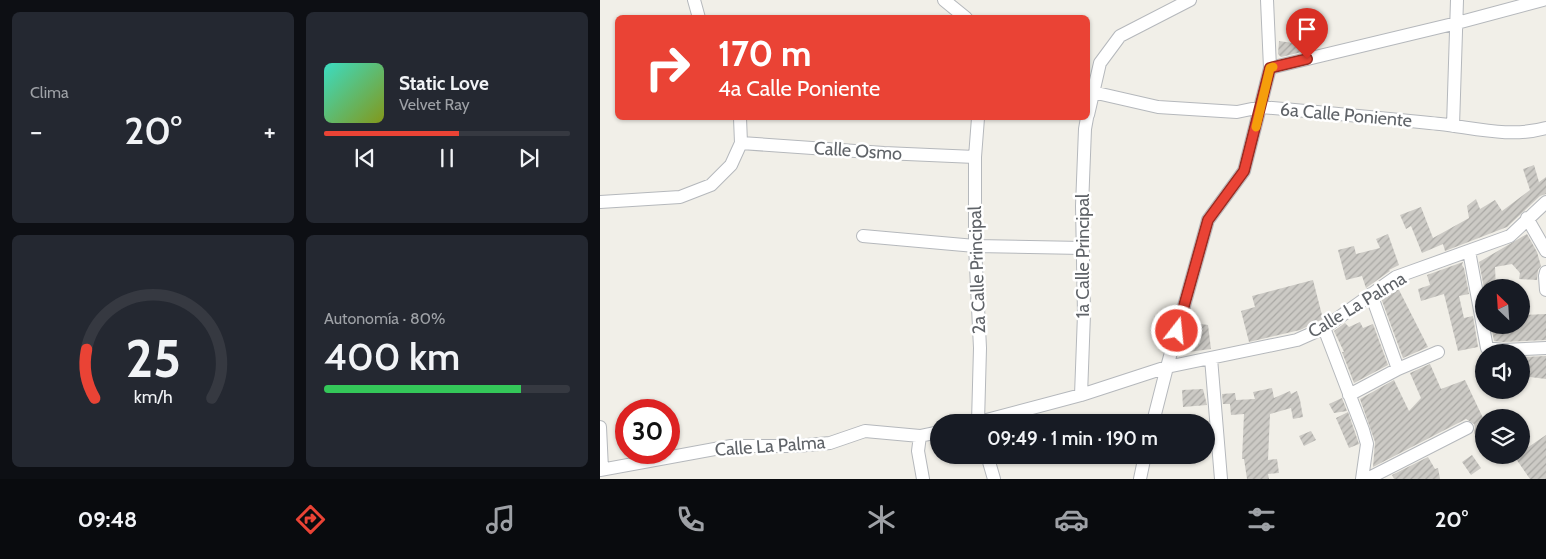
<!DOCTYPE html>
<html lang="es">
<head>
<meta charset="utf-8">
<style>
  body { margin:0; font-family:Cabin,sans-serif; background:#242831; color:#f1f3f6; height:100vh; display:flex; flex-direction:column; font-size:19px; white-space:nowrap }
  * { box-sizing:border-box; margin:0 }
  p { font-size:16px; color:#9ea1a6 }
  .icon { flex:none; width:28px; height:28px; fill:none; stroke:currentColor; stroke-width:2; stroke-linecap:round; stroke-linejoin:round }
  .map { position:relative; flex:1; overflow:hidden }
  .drawer { display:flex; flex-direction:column; gap:12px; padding:12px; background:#0d0f14; width:600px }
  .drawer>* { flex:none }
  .guide { position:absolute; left:15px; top:15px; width:475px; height:105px; border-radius:8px; box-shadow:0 1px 4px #0004; background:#ea4335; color:#fff; overflow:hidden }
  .needle { width:32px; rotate:335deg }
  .fabs { position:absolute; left:875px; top:279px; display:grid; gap:10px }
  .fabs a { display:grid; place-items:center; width:55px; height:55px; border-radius:50%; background:#171b24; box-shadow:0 1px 4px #0004; font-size:25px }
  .speed { position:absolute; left:15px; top:399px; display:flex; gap:10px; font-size:25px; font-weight:700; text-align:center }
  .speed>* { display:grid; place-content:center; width:65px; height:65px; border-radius:50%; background:#171b24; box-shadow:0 1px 4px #0004; line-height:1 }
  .speed .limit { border:8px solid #d22; background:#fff; color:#111 }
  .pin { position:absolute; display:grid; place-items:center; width:42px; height:42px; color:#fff; margin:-51px -21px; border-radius:50% 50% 50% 0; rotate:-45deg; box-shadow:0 0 5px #0007 }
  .pin .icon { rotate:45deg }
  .me { position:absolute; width:55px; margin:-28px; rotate:16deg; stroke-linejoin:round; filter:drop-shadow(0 0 4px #0008) }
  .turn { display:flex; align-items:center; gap:18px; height:105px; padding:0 20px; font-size:22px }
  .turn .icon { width:65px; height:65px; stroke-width:2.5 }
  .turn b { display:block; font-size:35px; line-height:42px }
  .big { font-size:38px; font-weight:600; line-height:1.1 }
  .drawer .tile { flex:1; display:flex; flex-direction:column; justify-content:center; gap:8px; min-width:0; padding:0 18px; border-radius:8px; background:#242831 }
  .drawer .dial { align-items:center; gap:0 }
  .dial svg { height:130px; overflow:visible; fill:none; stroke:#363941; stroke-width:7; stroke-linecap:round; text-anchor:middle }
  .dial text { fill:#f1f3f6; stroke:none }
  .song { display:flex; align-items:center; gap:15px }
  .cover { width:60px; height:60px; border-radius:8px; background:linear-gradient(135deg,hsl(170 70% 55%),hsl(70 70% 35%)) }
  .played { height:5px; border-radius:2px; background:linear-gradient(90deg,#ea4335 55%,#363941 55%) }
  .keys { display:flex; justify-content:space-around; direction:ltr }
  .heat { display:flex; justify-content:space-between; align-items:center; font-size:28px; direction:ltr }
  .charge { height:8px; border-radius:4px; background:linear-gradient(90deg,#34c759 80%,#363941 0) }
  .drawer .tiles { flex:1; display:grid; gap:12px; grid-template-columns:repeat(2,1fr) }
  .trip { position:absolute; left:330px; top:414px; width:285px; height:50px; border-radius:25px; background:#171b24; box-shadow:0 1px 4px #0004; font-weight:600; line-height:50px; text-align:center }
  .tab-bar { display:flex; height:80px; justify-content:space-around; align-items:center; background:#090b0e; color:#9ea1a6 }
  .tab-bar .icon { width:35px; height:35px }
  .tab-bar .current { color:#ea4335 }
  .tab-bar b { font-size:22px; color:#f1f3f6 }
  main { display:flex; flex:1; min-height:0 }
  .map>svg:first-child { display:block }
</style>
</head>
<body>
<main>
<section class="drawer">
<div class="tiles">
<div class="tile"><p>Clima</p>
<div class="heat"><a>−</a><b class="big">20°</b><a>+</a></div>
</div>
<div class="tile">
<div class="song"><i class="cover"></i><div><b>Static Love</b><p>Velvet Ray</p></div></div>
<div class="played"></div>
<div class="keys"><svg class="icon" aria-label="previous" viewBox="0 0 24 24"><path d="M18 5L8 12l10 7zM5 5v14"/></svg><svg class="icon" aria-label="pause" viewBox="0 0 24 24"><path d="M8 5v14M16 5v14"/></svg><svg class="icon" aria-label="next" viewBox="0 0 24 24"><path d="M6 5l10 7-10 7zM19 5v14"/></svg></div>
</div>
<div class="tile dial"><svg viewBox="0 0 100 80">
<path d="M14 69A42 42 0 1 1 86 69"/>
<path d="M14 69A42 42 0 0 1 9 39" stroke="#ea4335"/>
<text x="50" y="56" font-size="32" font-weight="700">25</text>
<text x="50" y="72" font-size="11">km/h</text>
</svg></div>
<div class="tile"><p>Autonomía · 80%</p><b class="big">400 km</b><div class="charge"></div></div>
</div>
</section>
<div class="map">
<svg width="946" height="479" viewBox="0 0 946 479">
  <defs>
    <pattern id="building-hatch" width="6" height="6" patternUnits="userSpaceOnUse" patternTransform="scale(1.25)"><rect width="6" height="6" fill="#cccac5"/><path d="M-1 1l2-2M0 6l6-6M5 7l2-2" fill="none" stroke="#a9a8a4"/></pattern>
  </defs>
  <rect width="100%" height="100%" fill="#f1efe8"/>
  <!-- building -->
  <path fill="url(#building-hatch)" d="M679,41l21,3 2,8 -21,5 -3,-3z
    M934,165l5,17 7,-5v17l-6,2 -33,31 -62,24 -2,-7 -21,9 -11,-27 -5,3 -6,-14 21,-8 12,31 36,-20 -2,-12 9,-7 4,10 15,-9 7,11 28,-21 -7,-21z
    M788,234l11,31 -10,5 1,1 -24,17 -4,-12 -16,4 -8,-30 16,-4 2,8 24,-6 -4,-9z
    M927,234l10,18 4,14 -3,4 -1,10 -18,-1 1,-6 -8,-9 -17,3 1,21h-12l-5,-26z
    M863,262l-1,3 2,3 5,26 -10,2 5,22 9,-2 5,31 -20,4 -14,-57 -23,7 -3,-12 12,-4 -3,-10z
    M713,280l10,39 -23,11 -51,12 -8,-31 14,-4 -3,-11z
    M797,286l31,61 -25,11 -22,-60z
    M946,314v26l-43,2 -9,-1 -3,-16h30v-10z
    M588,322l20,3 3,24 -30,4z
    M760,322l3,6 10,-4 15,41 -34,18 -12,-31h2l-10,-21 11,-8 4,4z
    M946,356v23l-25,-3v-19z
    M830,364l11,25 24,-9 19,40v31l-10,-18 1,-5 -1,-4 -8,-5 -93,48 2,-25 -15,-43 34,-19 15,31 12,-13 -11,-25z
    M672,388l2,10 16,-7 1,3 6,-3 3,9 3,17 -10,2 -2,-11 -21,6 -2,46 9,-1 2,14 -11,1 1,5h-22l-3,-20h-2l2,-45 -13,1 -1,-11h-7l-1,-10 13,-1 1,7 19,-1 -2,-7z
    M603,389l4,16 -24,2 -1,-17z
    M742,398l5,13 -13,2 -5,-9z
    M748,412l11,32 -10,4 -13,-30z
    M711,431l5,9 -12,6 -5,-10z
    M946,435v44h-16l-16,-23 7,-1v-3z
    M872,455l9,13 -10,7 -9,-13z
    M828,457l7,12 3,-1 2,11h-46l-2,-4z"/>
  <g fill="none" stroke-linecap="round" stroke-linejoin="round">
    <!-- minor casing -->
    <g stroke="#b5b8bc" stroke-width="14">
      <path id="minor" d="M94,0l5,18
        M344,0l22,18
        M670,68l187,-45 86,-23
        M488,91l70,16 79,5 24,-5c60,5 119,11 179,17 35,4 71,14 106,4
        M488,115l12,-52 20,-27 70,-36
        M853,126l4,-126
        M141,143l143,10 91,4
        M0,202l80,-5 31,-12 20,-20 10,-22 -1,-25
        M927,218l19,33
        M263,236l112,10 108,2
        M869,251l18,97 16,2 43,-2
        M946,272l-1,4 1,14
        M771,294l27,75
        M724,328l39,102 4,14 -5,35
        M611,358l10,121
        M481,395l3,-81 -2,-108 3,-77 2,-11
        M749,395l49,-26 40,-17
        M378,422l2,-74 -5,-102v-89l3,-39
        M379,422l102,-27 86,-28 130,-27 27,-12 72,-51 114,-41 36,-34
        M553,422l14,-55 41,-147 36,-49 26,-103 -3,-68
        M0,427l2,42
        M320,436l-2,15 5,28
        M387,455l7,24
        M0,470l131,-24h65l34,-3 35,-12 55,5 19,-4
        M540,479l5,-24
        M767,479l100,-51"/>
    </g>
    <!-- minor -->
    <use href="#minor" stroke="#fff" stroke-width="12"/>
  </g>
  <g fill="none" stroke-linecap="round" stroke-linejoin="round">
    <!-- route casing -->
    <g stroke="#982c22" stroke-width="12">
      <path id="route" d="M577,331l31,-111 36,-49 26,-103 37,-9"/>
    </g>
    <!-- route -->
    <use href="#route" stroke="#ea4335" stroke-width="9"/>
    <!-- slow -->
    <path stroke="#f59e0b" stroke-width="9" d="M656,127l14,-59 3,-1"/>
  </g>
  <g text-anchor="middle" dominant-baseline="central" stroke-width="5" stroke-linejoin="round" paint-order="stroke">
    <!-- street labels -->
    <g font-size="18" fill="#5f6368" stroke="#fff">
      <text transform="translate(746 115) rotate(5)">6a Calle Poniente</text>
      <text transform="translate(258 151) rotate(4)">Calle Osmo</text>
      <text transform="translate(483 256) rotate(-90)">1a Calle Principal</text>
      <text transform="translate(377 270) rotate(-92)">2a Calle Principal</text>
      <text transform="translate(757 305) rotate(-31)">Calle La Palma</text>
      <text transform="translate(170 446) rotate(-4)">Calle La Palma</text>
    </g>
  </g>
</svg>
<div class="fabs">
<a><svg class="needle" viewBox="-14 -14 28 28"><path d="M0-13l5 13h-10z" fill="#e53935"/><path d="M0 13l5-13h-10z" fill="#9ea1a6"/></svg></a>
<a><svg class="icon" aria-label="sound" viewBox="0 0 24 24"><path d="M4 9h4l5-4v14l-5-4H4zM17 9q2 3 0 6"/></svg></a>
<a><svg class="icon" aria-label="layers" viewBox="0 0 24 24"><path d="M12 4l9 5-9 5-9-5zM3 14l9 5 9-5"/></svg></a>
</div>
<div class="speed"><div class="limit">30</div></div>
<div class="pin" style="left:707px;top:59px;background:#d93025"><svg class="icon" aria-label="arrive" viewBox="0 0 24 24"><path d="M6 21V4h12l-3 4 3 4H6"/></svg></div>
<svg class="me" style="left:577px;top:331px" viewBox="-20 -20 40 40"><circle r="17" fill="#ea4335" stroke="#fff" stroke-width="3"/><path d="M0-11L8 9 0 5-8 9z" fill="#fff"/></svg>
<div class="trip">09:49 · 1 min · 190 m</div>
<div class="guide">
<div class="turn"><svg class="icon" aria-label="right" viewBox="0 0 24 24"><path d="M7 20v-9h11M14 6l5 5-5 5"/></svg><div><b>170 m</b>4a Calle Poniente</div></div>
</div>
</div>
</main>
<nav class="tab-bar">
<b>09:48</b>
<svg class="icon current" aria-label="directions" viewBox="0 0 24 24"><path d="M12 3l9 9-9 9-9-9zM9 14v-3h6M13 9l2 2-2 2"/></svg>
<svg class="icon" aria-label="music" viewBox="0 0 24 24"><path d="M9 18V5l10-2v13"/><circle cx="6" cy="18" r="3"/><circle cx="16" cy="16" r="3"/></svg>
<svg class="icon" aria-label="phone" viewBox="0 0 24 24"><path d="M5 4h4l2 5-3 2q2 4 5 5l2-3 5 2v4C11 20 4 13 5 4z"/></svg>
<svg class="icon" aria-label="climate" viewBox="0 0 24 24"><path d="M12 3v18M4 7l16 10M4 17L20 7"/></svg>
<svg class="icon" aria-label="car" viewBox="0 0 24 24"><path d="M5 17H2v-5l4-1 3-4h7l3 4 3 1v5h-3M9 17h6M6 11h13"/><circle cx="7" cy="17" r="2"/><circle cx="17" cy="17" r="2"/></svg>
<svg class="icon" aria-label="filters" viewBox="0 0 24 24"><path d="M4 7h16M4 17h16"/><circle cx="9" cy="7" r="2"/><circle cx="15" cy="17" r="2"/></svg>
<b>20°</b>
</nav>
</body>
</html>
